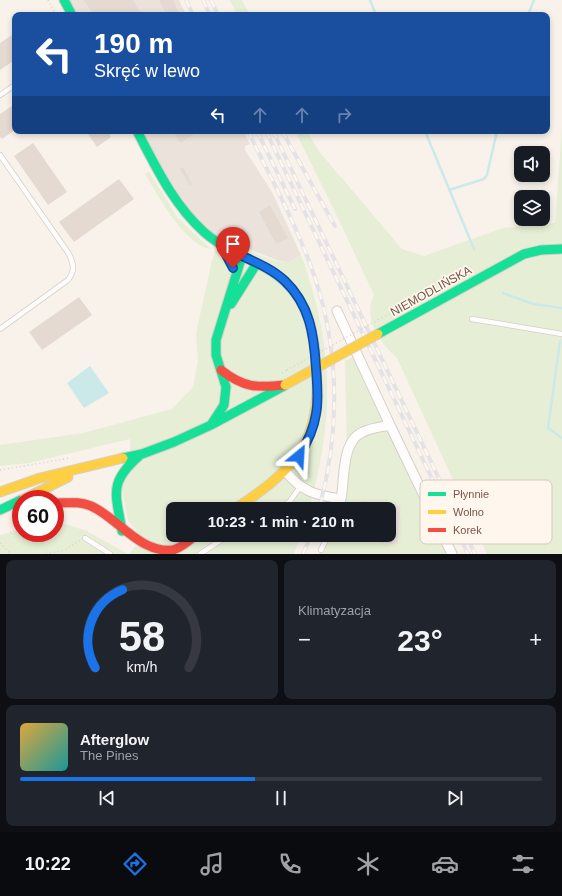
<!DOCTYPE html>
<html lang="pl">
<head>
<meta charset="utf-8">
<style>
  body { margin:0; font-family:Arial,sans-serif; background:#20242c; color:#f1f3f6; height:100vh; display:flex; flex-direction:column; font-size:15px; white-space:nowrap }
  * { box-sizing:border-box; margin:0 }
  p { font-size:13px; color:#9ea1a6 }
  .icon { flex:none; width:22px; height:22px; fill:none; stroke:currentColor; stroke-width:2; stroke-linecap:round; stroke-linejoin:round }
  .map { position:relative; height:554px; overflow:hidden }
  .panel { display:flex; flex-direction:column; gap:6px; padding:6px; background:#0d0f14; flex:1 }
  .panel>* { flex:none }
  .hud { position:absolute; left:12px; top:12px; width:538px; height:122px; border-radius:8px; box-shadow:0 2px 6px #0003; background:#1a4fa0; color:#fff; overflow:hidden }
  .controls { position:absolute; left:514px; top:146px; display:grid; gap:8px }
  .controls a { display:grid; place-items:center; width:36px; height:36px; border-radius:8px; background:#171b24; box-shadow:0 2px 6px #0003; font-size:20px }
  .speed { position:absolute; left:12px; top:490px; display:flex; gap:8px; font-size:20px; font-weight:700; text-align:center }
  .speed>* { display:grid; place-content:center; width:52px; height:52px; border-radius:50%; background:#171b24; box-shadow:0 2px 6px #0003; line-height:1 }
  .speed .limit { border:6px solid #d22; background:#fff; color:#111 }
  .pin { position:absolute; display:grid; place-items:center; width:34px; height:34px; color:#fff; margin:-41px -17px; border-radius:50% 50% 50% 0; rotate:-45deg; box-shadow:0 0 4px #0007 }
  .pin .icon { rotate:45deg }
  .me { position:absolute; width:44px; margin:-22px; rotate:27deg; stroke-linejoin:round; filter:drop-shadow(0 0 3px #0008) }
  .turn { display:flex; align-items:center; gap:14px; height:84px; padding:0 16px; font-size:18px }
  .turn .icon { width:52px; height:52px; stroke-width:2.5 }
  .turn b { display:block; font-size:28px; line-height:34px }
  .lanes { display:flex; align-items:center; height:38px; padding:0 16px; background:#0003; justify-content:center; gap:20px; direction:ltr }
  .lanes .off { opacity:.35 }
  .big { font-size:30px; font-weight:800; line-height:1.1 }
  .panel .card { flex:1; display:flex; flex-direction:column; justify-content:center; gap:6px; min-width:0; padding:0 14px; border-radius:8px; background:#20242c }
  .panel .dial { align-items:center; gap:0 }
  .dial svg { height:104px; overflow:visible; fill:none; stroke:#363941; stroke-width:7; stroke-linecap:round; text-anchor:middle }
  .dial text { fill:#f1f3f6; stroke:none }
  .song { display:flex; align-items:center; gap:12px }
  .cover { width:48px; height:48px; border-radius:6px; background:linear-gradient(135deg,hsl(40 70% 55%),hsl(180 70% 35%)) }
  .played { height:4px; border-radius:2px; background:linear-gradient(90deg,#1a73e8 45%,#363941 45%) }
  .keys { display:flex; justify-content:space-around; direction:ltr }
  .heat { display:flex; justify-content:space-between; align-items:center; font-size:22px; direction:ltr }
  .panel .tiles { flex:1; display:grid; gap:6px; grid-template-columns:1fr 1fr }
  .card:last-child { grid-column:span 2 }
  .trip { position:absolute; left:166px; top:502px; width:230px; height:40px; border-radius:8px; background:#171b24; box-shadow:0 2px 6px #0003; font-weight:800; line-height:40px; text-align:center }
  .tab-bar { display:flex; height:64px; justify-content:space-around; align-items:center; background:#090b0e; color:#9ea1a6 }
  .tab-bar .icon { width:28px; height:28px }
  .tab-bar .on { color:#1a73e8 }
  .tab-bar b { font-size:18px; color:#f1f3f6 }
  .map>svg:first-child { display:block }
</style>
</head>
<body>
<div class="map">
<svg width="562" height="554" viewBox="0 0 562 554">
  <rect width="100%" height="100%" fill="#f8f2eb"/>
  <!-- industrial -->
  <path fill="#ebe2dc" d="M64,0h115l7,15h-114z
    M137,131h106l7,13 -5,2v4l27,42 29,63 -12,7 -10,-1 -38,-15 -19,-14 -7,8 -10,-7z
    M361,500l40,5 -3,40 -40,-5v-5h31v-26h-28z"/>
  <!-- green -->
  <path fill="#e6efd5" d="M230,0h12l8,15h-13z
    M562,128v426h-75l-90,-196c-17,-15 -35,-40 -23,-63l-38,-81 -41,-83h12l11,19 84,99 22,7 79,-28 52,-5z
    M149,172l29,46 33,31c-25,-2 -54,-55 -66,-75z
    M222,232c13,11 47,31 65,30 5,0 10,-5 14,-7 33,90 34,162 8,254h-136v26h128l-7,19h-165l13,-16 -14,-18 -7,-34 10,-18 -1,-29 -101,24 -29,3v-21l83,-12 89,-24 21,-22 5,-27 -2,-26 16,-74z
    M360,353l92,201h-133l9,-19h30v5l40,5 3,-40 -39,-5 -1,9h-23l9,-54 -2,-94z
    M55,521l32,10 41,23h-128v-19l21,-6v4h34z"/>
  <!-- water -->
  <path fill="#cce9ea" d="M90,366l19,27 -25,15 -17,-25z"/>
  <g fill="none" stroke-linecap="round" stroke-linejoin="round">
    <!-- stream -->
    <path stroke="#cce9ea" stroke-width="2.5" d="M370,0l6,15
      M528,15l6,-15
      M425,131l49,118
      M449,190l35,-11 3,-4 10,-44
      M503,293l30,11 29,4
      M560,341l-12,87 14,10"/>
  </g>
  <!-- building -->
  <path fill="#e5dad2" d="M84,0h49l9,15h-49z
    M159,0h14l7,15h-13z
    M15,33v27l-15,10v-27z
    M15,104v26l-13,9 -2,-2v-23z
    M86,131h21l4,6 -14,10z
    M173,131h26l-19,12z
    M33,143l34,49 -19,13 -34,-49z
    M183,167l9,17 -2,2 -10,-17z
    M119,179l15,20 -60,43 -15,-20z
    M270,205l18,33 -12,6 -17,-32z
    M79,297l13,18 -50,35 -13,-18z"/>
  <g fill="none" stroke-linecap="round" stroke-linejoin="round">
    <!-- lane casing -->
    <g stroke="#d7cec8" stroke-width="6">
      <path id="lane" d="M0,95l15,-10
        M0,155l69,99c5,11 6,17 -1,26l-68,49
        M472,319l90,15
        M280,509l10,-8 10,-14
        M338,509l3,-10
        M85,538l25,16
        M321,550l7,-15
        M200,554l29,-19"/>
    </g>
    <!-- street casing -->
    <g stroke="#d7cec8" stroke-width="11">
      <path id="street" d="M337,311l53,114
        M286,472c17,20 29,23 55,27 4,-20 0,-58 22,-67 8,-4 18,-5 27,-7l62,129"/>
    </g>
    <!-- fast casing -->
    <g stroke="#d8cec8" stroke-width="11">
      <path id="fast" d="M64,0l8,15
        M137,131c19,36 36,73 67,101 18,16 39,24 60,35 47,25 52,69 53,117
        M231,304l26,-41
        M378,334l146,-80 17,-4 21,-1
        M211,425l73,-39
        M123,458l19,-4 32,-12 37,-17 13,-20 2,-18 -10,-32v-15l26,-84
        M0,510l21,-10
        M122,531c-6,-37 -14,-48 17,-75"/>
    </g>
    <!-- slow casing -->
    <g stroke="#d8cec8" stroke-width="11">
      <path id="slow" d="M0,492l40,-14 83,-20
        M24,499l44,-22
        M235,509c50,-34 83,-59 82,-125"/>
    </g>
    <!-- jam casing -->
    <g stroke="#d8cec8" stroke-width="11">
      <path id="jam" d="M221,370c23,18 36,18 64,15
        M55,503c13,0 24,-2 36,3 26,11 49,48 82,44 8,-2 17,-10 23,-15"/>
    </g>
    <!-- path -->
    <path stroke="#dbd1cd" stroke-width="1.5" stroke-dasharray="1 3" stroke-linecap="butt" d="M48,0l8,15
      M389,314l5,-2
      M282,373l5,-3
      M0,470l70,-12
      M0,543l11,11
      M46,554l19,-4 15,-10"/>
    <!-- lane -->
    <use href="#lane" stroke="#fefdfc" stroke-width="4.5"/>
    <!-- street -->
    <use href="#street" stroke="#fefdfc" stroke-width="9"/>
    <!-- fast -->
    <use href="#fast" stroke="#16e098" stroke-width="9"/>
    <!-- slow -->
    <use href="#slow" stroke="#ffcf43" stroke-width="9"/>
    <!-- jam -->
    <use href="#jam" stroke="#f24e42" stroke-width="9"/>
    <!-- rail casing -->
    <g stroke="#e4e2e5" stroke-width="4">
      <path id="rail" d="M186,0l7,15
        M203,0l7,15
        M211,0l7,15
        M248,131c23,48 50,96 67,147 25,75 25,155 4,231
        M257,131l38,78
        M266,131l202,423
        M273,131l202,423
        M282,131l53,95
        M303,554l8,-19"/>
    </g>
    <!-- rail -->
    <use href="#rail" stroke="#fff7ee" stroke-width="2.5" stroke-dasharray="8" stroke-linecap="butt"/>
    <!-- slow-bridge casing -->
    <g stroke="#d8cec8" stroke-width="11" stroke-linecap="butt">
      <path id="slow-bridge" d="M285,385l93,-51"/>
    </g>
    <!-- path-bridge -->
    <path stroke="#dbd1cd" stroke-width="1.5" stroke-dasharray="1 3" stroke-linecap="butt" d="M287,370l102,-56"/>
    <!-- slow-bridge -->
    <use href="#slow-bridge" stroke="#ffcf43" stroke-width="9"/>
  </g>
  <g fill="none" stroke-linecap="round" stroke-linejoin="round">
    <!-- route casing -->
    <g stroke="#114b97" stroke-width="10">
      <path id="route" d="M233,268l-12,-23c21,13 46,19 64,36 25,24 29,54 31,87 1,15 3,31 0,46 -2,14 -9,29 -17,42"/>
    </g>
    <!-- route -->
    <use href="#route" stroke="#1a73e8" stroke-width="7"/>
  </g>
  <g text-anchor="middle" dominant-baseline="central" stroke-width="3.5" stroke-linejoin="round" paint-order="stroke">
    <!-- street labels -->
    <g font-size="12" fill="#795649" stroke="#fff7ee">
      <text transform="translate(431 291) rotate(-29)">NIEMODLIŃSKA</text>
    </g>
  </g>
  <!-- legend -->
  <rect x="420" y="480" width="132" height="64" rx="6" fill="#fff7ee" stroke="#d7c7bc" stroke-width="1"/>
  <rect x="428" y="492" width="18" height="4" fill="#16e098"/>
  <rect x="428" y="510" width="18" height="4" fill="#ffcf43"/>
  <rect x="428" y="528" width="18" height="4" fill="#f24e42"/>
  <g font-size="11" fill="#795649">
    <text x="453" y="498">Płynnie</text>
    <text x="453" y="516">Wolno</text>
    <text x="453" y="534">Korek</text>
  </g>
</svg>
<div class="controls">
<a><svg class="icon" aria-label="sound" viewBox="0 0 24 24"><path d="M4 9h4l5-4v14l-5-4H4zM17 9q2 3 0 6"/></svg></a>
<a><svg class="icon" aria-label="layers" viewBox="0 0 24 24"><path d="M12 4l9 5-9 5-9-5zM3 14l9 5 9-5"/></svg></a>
</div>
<div class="speed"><div class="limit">60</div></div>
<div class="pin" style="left:233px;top:268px;background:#d93025"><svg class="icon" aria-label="arrive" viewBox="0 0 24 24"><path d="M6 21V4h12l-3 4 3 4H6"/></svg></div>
<svg class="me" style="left:299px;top:456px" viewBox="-20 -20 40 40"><path d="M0-17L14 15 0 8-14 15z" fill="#1a73e8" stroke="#fff" stroke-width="4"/></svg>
<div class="trip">10:23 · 1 min · 210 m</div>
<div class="hud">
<div class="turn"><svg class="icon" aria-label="left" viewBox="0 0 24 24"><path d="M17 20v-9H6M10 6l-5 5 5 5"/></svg><div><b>190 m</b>Skręć w lewo</div></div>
<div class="lanes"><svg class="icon" aria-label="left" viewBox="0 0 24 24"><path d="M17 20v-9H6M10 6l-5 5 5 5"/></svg><svg class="icon off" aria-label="ahead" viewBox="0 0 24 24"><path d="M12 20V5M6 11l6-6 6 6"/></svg><svg class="icon off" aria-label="ahead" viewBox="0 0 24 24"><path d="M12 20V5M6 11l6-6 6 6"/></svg><svg class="icon off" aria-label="right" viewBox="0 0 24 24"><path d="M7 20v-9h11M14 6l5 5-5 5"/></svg></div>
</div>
</div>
<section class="panel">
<div class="tiles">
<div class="card dial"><svg viewBox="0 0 100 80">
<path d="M14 69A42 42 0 1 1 86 69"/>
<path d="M14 69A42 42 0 0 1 35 9" stroke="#1a73e8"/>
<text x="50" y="56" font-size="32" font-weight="700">58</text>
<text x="50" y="72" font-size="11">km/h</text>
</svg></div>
<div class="card"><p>Klimatyzacja</p>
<div class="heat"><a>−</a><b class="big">23°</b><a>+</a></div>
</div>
<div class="card">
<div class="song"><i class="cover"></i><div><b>Afterglow</b><p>The Pines</p></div></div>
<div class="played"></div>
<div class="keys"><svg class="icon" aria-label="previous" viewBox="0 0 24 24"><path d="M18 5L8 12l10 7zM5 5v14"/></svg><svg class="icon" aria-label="pause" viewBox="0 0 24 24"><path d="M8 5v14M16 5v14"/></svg><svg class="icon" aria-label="next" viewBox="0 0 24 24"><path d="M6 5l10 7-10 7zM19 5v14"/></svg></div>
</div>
</div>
</section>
<nav class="tab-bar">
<b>10:22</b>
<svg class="icon on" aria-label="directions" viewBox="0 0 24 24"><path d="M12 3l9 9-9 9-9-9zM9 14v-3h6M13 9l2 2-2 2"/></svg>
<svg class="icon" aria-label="music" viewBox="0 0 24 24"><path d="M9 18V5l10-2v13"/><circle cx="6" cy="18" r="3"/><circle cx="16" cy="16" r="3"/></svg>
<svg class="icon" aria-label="phone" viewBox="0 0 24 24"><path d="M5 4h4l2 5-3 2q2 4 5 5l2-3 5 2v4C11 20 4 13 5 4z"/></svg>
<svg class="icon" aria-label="climate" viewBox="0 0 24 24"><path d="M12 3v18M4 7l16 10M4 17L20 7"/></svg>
<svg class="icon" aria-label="car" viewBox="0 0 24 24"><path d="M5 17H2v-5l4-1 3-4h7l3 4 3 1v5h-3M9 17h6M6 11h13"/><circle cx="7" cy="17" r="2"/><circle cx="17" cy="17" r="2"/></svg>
<svg class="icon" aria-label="filters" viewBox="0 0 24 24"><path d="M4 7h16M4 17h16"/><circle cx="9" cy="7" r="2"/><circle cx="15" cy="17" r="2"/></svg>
</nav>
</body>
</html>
